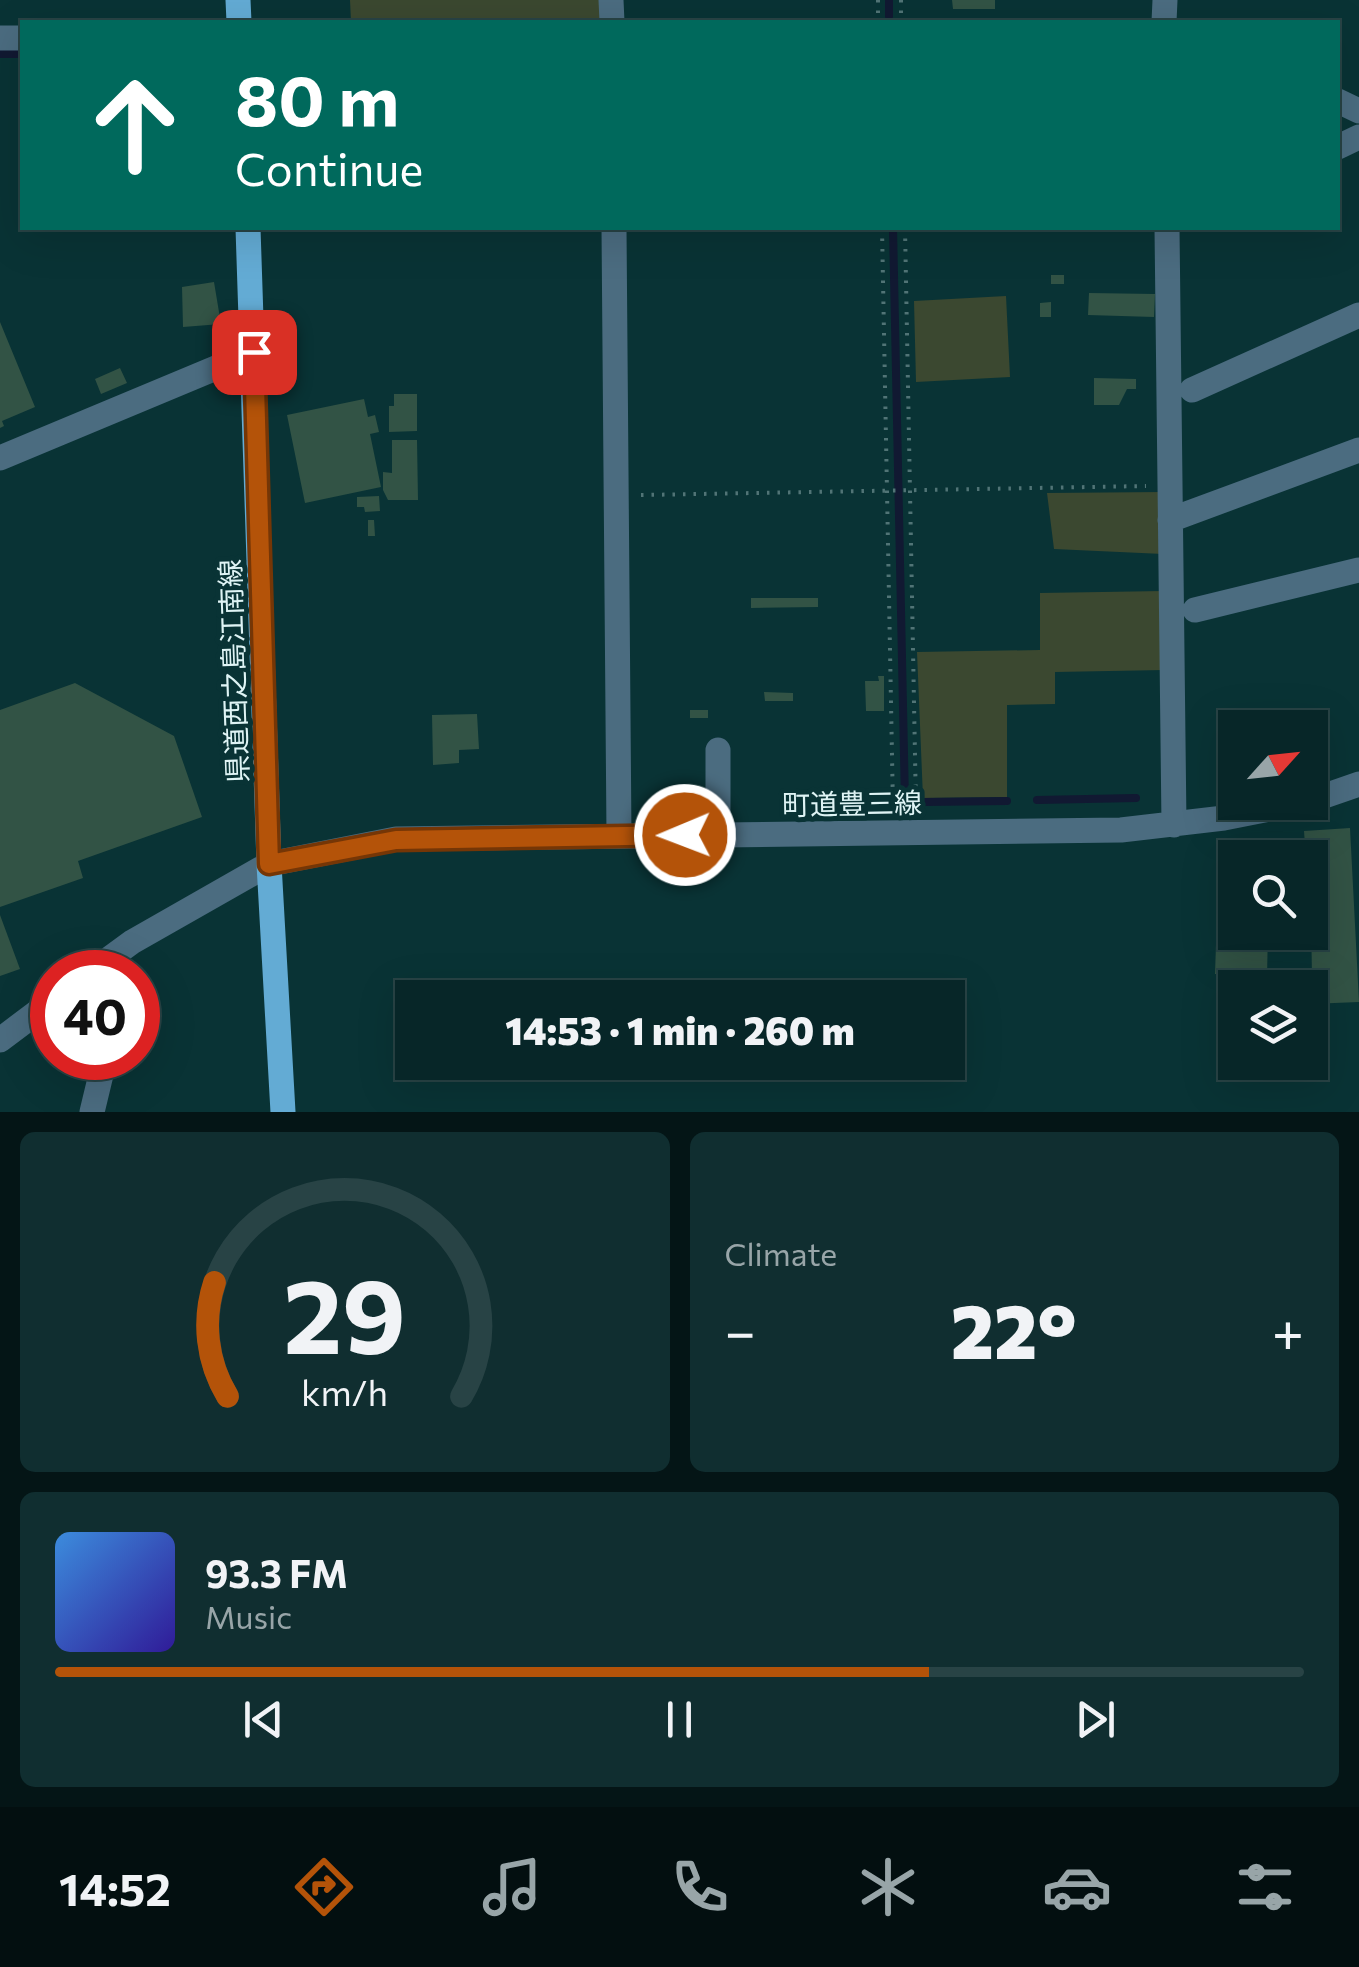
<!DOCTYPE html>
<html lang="en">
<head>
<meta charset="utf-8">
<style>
  body { margin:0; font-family:Commissioner,"Noto Sans JP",sans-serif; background:#102e30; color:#f1f3f6; height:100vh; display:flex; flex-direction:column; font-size:38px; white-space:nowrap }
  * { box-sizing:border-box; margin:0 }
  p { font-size:32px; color:#98a5a8 }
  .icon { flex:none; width:55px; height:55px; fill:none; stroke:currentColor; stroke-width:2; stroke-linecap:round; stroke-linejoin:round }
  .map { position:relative; height:1112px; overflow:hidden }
  .sheet { display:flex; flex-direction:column; gap:20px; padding:20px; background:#041516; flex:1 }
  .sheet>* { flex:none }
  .guide { position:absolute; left:20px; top:20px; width:1320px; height:210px; border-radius:0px; box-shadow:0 10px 40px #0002,0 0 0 2px #284345; background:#00695c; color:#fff; overflow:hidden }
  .needle { width:65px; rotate:63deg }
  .fabs { position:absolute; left:1218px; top:710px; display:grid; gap:20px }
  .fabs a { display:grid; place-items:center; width:110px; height:110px; border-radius:0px; background:#072628; box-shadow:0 10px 40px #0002,0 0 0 2px #284345; font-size:50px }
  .speed { position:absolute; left:30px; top:950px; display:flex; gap:20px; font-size:50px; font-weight:700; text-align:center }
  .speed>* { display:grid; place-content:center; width:130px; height:130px; border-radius:50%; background:#072628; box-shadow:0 10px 40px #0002,0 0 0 2px #284345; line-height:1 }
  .speed .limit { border:15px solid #d22; background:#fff; color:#111 }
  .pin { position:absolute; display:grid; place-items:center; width:85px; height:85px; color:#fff; margin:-42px; border-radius:20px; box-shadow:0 5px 15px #0006 }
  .me { position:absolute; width:110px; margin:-55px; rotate:269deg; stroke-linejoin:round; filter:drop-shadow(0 0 8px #0008) }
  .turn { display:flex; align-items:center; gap:35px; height:210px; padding:0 50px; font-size:45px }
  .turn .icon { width:130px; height:130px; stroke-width:2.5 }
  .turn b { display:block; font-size:70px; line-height:85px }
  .big { font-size:75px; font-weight:800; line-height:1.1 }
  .sheet .widget { flex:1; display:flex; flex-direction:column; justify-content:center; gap:15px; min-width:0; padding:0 35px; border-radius:15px; background:#102e30 }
  .sheet .dial { align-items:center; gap:0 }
  .dial svg { height:260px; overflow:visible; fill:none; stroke:#284345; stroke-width:7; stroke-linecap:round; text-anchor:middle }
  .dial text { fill:#f1f3f6; stroke:none }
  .song { display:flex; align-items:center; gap:30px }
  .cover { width:120px; height:120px; border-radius:15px; background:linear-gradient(135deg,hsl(210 70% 55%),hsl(250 70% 35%)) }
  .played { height:10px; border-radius:5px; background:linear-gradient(90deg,#b45309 70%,#284345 70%) }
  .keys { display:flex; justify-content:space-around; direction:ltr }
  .heat { display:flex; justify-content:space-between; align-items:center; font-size:55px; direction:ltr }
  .sheet .tiles { flex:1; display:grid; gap:20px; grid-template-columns:1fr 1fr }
  .widget:last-child { grid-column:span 2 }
  .trip { position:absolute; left:395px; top:980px; width:570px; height:100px; border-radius:0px; background:#072628; box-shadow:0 10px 40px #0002,0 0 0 2px #284345; font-weight:800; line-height:100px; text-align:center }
  .tabs { display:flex; height:160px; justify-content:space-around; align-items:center; background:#030f10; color:#98a5a8 }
  .tabs .icon { width:70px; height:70px }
  .tabs .active { color:#b45309 }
  .tabs b { font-size:45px; color:#f1f3f6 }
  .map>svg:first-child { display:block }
</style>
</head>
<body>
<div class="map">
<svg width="1359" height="1112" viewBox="0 0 1359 1112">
  <rect width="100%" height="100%" fill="#093335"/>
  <!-- green -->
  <path fill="#3b4830" d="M350,0h250v18l-5,4h-244z
    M1006,296l4,81 -94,5 -2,-81z
    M1163,492v62l-109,-5 -7,-56z
    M1163,591l1,79 -109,2v32l-48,1v92l-84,1 -6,-146 123,-2v-57z"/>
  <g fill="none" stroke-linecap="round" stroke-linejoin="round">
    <!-- stream -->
    <path stroke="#111932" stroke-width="8" d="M889,0v16
      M0,54h22
      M893,228l12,574h6
      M1037,800l99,-2
      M923,802l84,-1"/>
  </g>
  <!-- building -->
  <path fill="#325345" d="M952,0h43v9h-42z
    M1051,275h13v9h-13z
    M214,282l7,42 -38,3 -1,-40z
    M1089,293l66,1 -1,23 -66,-2z
    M1051,302v15h-11v-14z
    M0,322l35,85 -33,14 2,5 -4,2z
    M120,368l7,15 -26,11 -6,-15z
    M1094,378l42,1v10h-9l-8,16h-25z
    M394,394h23v37l-28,1v-26h5z
    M364,399l4,18 7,-2 4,17 -9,2 11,53 -76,16 -18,-88z
    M392,440h25l1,60h-30l-5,-10v-18l9,1z
    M379,496l1,15 -15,1 -1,-5h-7v-10z
    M368,520h6l1,16h-7z
    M751,598h67v9l-67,1z
    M878,676h6v35h-18l-1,-30h14z
    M75,683l99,53 28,81 -124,44 5,17 -83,29v-197z
    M764,692l29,1v8h-28z
    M690,710h18v8h-18z
    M477,714l2,35 -20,1v13l-26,2 -1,-50z
    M1350,828l9,174 -49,2v-16h-26l-1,-9 29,-1 -2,-120h-4l-2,-27z
    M1218,885l17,1v46h33l-1,44 -52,-2z
    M0,915l20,54 -20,7z"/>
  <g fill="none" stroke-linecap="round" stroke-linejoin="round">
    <!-- path -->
    <path stroke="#517476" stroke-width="4" stroke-dasharray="2.5 8" stroke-linecap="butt" d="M878,0v22
      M901,0v22
      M882,228l11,580
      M905,228l11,580
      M641,495l505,-9"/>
    <!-- minor -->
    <path stroke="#4b6c80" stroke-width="25" d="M611,0l1,22
      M1164,22l1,-22
      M0,38h22
      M1338,101l21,10
      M1338,147l21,-10
      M614,228l5,608
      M1167,228l7,597
      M1192,390l167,-75
      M0,458l254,-106
      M1170,520l189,-70
      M1195,610l164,-40
      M1310,801l49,-17
      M718,835v-85
      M91,972l41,-30 137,-78 127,-25 725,-9 103,-12 82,-16
      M0,1040l52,-39
      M92,1112l13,-54"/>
    <!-- major -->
    <path stroke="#63abd4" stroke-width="25" d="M238,0l1,22
      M248,228l21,636 14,248"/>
  </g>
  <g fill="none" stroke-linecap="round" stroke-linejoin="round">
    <!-- route casing -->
    <g stroke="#753606" stroke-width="25">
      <path id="route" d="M254,352l15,512 127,-24 289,-5"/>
    </g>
    <!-- route -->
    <use href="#route" stroke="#b45309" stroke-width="18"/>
  </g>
  <g text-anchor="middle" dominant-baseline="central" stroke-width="10" stroke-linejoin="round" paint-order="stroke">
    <!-- street labels -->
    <g font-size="28" fill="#dff4f5" stroke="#093335">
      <text transform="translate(233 671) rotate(-92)">県道西之島江南線</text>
      <text transform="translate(852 803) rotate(-1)">町道豊三線</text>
    </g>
  </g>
</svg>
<div class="fabs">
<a><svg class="needle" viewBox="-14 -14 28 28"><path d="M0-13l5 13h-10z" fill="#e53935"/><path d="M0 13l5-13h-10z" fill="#98a5a8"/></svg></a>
<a><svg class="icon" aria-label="search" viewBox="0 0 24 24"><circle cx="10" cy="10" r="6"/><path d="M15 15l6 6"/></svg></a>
<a><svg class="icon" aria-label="layers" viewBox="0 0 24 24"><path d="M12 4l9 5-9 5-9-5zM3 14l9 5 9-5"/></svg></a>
</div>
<div class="speed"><div class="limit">40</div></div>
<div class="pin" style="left:254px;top:352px;background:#d93025"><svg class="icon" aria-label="arrive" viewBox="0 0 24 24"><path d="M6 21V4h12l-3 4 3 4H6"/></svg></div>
<svg class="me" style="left:685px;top:835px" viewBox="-20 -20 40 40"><circle r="17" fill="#b45309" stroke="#fff" stroke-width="3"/><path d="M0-11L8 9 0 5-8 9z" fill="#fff"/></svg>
<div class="trip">14:53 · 1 min · 260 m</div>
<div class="guide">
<div class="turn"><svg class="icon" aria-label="ahead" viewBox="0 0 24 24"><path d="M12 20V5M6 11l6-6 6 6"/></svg><div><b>80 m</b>Continue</div></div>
</div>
</div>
<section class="sheet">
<div class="tiles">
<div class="widget dial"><svg viewBox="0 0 100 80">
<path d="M14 69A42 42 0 1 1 86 69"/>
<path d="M14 69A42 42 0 0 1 10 34" stroke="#b45309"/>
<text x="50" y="56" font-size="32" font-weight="700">29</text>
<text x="50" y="72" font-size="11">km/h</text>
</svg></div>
<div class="widget"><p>Climate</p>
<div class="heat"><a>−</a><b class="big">22°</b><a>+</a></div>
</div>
<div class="widget">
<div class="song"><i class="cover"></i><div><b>93.3 FM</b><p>Music</p></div></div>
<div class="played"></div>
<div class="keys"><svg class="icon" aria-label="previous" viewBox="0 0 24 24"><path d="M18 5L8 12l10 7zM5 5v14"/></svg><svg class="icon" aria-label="pause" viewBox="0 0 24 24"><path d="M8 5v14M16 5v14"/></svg><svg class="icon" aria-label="next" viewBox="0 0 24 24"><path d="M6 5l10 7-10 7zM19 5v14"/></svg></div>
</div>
</div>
</section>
<nav class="tabs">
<b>14:52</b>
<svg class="icon active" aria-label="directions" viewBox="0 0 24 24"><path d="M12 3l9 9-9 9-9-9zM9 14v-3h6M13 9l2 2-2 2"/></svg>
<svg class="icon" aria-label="music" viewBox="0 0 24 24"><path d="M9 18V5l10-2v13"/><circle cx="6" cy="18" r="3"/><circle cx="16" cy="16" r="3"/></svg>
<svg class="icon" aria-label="phone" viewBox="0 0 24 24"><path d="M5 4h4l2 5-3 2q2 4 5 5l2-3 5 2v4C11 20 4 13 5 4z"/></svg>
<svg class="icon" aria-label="climate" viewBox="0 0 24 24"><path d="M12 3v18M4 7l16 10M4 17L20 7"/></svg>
<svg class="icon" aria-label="car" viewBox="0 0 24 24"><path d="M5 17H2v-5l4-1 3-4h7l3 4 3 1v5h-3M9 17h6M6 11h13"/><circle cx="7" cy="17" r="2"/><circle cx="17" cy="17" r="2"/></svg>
<svg class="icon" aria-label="filters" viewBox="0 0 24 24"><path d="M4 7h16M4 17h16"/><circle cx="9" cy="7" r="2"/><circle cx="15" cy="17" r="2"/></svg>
</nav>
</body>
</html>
